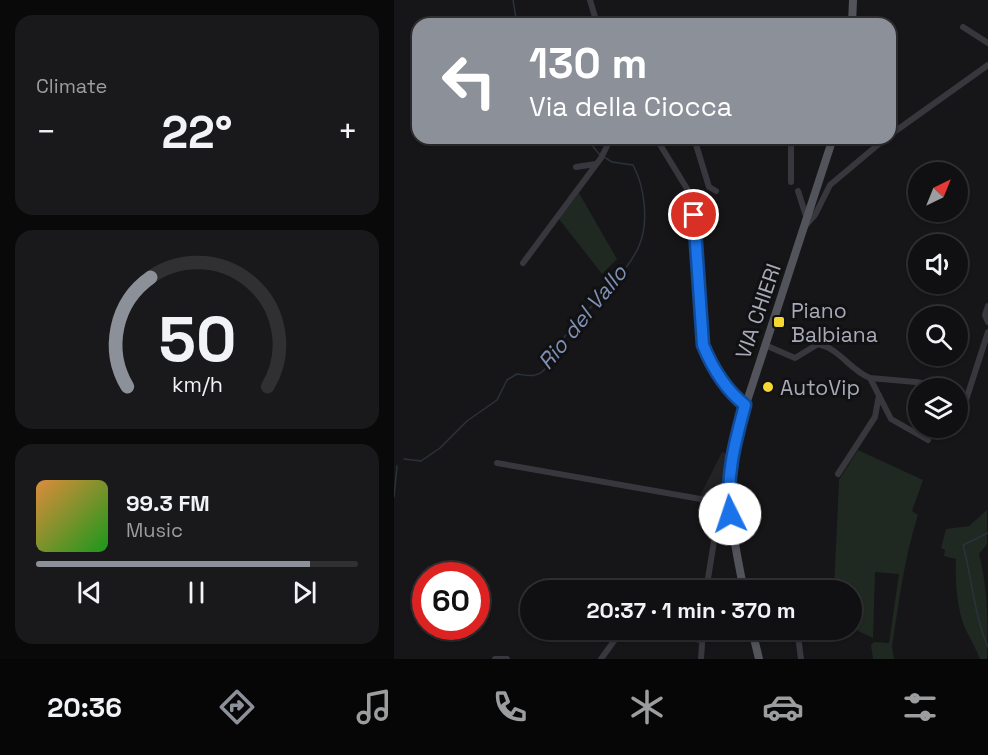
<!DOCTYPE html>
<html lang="en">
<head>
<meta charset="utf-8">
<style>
  body { margin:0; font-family:"Space Grotesk",sans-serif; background:#19191b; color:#f1f3f6; height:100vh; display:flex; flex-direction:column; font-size:22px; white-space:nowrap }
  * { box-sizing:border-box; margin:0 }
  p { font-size:20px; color:#9c9d9f }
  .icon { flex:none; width:33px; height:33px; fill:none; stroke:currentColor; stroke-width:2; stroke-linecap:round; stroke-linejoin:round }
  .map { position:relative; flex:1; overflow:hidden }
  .drawer { display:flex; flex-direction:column; gap:15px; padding:15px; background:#09090a; width:394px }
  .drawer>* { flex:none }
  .top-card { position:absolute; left:18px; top:18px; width:484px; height:126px; border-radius:18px; box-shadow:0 2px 4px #0004,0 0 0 2px #303032; background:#8c9099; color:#fff; overflow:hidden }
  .needle { width:39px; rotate:43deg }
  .fabs { position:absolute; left:514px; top:162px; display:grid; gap:12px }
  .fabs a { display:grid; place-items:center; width:60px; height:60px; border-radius:50%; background:#101012; box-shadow:0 2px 4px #0004,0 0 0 2px #303032; font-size:30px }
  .speed { position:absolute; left:18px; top:562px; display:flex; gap:12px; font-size:30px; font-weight:700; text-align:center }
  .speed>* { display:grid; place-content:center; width:78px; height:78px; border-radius:50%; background:#101012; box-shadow:0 2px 4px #0004,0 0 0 2px #303032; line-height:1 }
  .speed .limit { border:9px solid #d22; background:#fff; color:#111 }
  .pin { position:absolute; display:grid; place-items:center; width:51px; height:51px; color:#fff; margin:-26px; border:3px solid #fff; border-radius:50%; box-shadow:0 2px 6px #0007 }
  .me { position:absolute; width:66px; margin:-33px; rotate:356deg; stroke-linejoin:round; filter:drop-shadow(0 0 4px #0008) }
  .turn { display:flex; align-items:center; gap:21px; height:126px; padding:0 18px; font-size:27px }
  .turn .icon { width:78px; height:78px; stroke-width:2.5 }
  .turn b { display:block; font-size:42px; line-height:51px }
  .big { font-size:45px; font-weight:800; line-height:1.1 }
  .drawer .card { flex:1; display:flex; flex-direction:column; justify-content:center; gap:9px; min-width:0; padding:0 21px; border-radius:18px; background:#19191b }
  .drawer .dial { align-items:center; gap:0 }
  .dial svg { height:156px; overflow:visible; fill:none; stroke:#303032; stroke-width:7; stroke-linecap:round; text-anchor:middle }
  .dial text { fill:#f1f3f6; stroke:none }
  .song { display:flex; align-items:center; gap:18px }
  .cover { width:72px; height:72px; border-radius:9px; background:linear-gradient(135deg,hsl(30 70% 55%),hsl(120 70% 35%)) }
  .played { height:6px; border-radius:3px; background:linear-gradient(90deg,#8c9099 85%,#303032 85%) }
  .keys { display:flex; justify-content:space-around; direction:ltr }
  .heat { display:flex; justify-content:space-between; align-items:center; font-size:33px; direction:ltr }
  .trip { position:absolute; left:126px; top:580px; width:342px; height:60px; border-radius:30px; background:#101012; box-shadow:0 2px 4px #0004,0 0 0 2px #303032; font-weight:800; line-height:60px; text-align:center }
  .tab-bar { display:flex; height:96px; justify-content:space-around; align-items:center; background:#060607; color:#9c9d9f }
  .tab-bar .icon { width:42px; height:42px }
  .tab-bar .active { color:#8c9099 }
  .tab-bar b { font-size:27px; color:#f1f3f6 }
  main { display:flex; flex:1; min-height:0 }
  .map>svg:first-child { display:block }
</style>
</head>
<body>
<main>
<section class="drawer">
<div class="card"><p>Climate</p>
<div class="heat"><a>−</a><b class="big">22°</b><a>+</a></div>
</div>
<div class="card dial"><svg viewBox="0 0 100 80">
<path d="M14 69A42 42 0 1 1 86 69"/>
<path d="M14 69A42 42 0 0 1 26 13" stroke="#8c9099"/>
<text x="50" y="56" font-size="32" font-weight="700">50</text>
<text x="50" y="72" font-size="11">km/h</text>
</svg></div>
<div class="card">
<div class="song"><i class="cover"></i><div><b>99.3 FM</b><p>Music</p></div></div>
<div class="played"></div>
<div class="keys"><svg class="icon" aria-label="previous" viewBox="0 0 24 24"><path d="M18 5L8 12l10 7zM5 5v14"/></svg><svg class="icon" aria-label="pause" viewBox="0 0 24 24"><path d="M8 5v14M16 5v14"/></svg><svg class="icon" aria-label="next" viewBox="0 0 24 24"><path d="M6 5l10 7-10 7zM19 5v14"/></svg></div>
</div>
</section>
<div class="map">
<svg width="594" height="659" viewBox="0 0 594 659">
  <rect width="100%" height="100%" fill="#161618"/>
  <!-- built -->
  <path fill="#232225" d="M328,452l4,1 -6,46 -20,-3z"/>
  <!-- green -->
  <path fill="#202822" d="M185,193l38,66 -15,15 -43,-55z
    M464,450l65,30 -11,31 6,4c-14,44 -19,86 -26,132l2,12h-21l-2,-14 3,-3 15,1 10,-69 -24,-2 -2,66 -21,-10v-37h-18l5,-111z
    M593,510v34l-8,10c9,36 9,67 8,105h-7c-4,-10 -8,-17 -12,-25 -11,-19 -13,-53 -12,-75l-12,-3 1,-6 -4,-2 5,-19 23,-3z"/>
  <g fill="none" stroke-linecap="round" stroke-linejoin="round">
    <!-- stream -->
    <path stroke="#2c323c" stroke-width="1.5" d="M119,0l4,24
      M192,138l14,17
      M10,459l17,2 19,-13 27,-27 30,-21 10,-20 10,-6c9,1 18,4 26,-3 8,-8 13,-22 20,-32 21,-29 62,-61 76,-93 10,-23 6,-59 -6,-81l-21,-3 -8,-5
      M0,497l3,-31
      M594,533l-25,12c9,33 11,70 25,102"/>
    <!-- minor -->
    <path stroke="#37373d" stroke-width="6" d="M196,0l7,24
      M569,27l25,16
      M496,135l98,-70
      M262,138l33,54 5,23 9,130c9,22 23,45 42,60
      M300,138l15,49 7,4
      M397,138v44
      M182,167l20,-3
      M404,191l9,28
      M412,225l9,-10 15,-30 56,-47
      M129,263l78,-105 10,-20
      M594,306l-3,9 3,7
      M371,345l30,13 23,-14c22,5 32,26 52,34l21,41 37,21
      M476,378l46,4 29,6
      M571,403l23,-71
      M103,463l232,41
      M444,474l37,-57 4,-22
      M312,591l13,-81 9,-21
      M274,630l34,11
      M404,636l3,23
      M101,659h12
      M207,659l21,-29
      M307,659l2,-29"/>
    <!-- major -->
    <path stroke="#53535c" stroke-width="8" d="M458,24l1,-24
      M350,591c-11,-56 -20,-92 -10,-150l99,-303
      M358,630l7,29"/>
  </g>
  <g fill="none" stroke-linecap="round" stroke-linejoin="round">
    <!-- route casing -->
    <g stroke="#114b97" stroke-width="15">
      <path id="route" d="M300,215l9,130c9,22 23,45 42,60 -10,37 -19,70 -15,109"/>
    </g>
    <!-- route -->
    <use href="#route" stroke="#1a73e8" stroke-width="10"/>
  </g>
  <!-- markers -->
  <g fill="#f5d831" stroke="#111113" stroke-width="2">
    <rect x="379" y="316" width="12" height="12" rx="3"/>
    <circle cx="374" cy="387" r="6"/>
  </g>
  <g text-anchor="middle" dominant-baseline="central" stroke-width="6" stroke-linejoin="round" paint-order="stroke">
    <!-- poi labels -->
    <g font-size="21" fill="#a8aab8" stroke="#111113" text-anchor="start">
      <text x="397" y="310">Piano<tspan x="397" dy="24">Balbiana</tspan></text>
      <text x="386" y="387">AutoVip</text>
    </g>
    <!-- street labels -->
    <g font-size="21" fill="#a8aab8" stroke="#111113">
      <text transform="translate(364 311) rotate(-71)">VIA CHIERI</text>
    </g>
    <!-- water labels -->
    <g font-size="22" font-style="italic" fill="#7e90b4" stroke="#111113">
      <text transform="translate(188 317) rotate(-51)">Rio del Vallo</text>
    </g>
  </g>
</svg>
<div class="fabs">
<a><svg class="needle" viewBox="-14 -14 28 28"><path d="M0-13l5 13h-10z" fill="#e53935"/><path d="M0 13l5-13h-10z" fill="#9c9d9f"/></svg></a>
<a><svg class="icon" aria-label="sound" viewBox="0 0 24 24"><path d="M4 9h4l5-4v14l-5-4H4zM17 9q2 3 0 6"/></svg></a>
<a><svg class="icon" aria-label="search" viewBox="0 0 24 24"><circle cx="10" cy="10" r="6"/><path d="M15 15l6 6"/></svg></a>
<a><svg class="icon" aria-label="layers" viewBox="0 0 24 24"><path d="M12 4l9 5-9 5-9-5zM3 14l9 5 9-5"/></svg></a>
</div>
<div class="speed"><div class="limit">60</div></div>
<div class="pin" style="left:300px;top:215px;background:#d93025"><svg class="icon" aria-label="arrive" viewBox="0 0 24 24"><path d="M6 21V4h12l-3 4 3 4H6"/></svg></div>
<svg class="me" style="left:336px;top:514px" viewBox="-20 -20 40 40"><circle r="19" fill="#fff"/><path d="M0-13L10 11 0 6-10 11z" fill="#1a73e8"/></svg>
<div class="trip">20:37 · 1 min · 370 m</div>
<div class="top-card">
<div class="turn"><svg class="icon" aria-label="left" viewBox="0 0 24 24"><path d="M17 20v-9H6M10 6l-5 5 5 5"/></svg><div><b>130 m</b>Via della Ciocca</div></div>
</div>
</div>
</main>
<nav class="tab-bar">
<b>20:36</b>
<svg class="icon active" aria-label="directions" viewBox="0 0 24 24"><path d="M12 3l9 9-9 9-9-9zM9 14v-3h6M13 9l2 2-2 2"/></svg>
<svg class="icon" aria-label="music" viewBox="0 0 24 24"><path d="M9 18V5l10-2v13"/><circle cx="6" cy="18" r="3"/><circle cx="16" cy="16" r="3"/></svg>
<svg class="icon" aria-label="phone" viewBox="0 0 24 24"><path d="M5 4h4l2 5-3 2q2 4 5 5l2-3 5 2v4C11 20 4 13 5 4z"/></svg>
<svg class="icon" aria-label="climate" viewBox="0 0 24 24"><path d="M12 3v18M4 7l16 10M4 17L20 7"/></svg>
<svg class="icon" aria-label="car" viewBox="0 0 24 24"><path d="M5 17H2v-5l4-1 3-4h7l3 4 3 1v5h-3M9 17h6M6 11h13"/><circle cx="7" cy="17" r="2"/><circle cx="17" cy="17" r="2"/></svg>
<svg class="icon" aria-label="filters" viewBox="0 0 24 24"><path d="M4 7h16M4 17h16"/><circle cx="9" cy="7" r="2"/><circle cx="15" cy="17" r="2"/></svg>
</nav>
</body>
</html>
